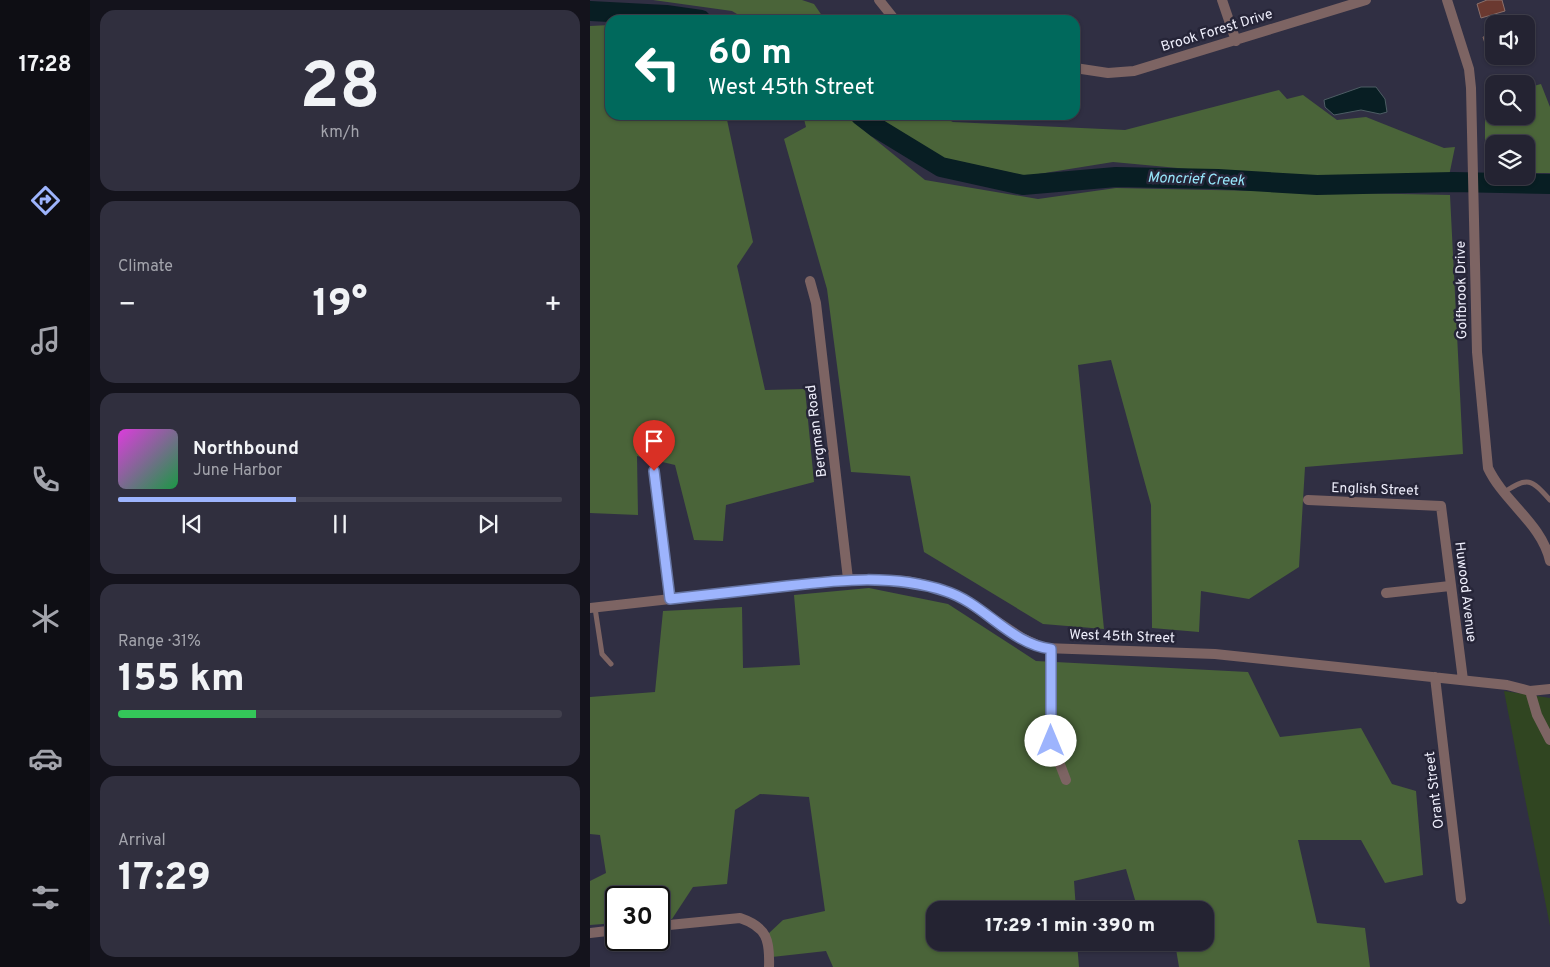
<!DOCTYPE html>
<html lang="en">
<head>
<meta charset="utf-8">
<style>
  body { margin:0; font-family:Overpass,sans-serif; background:#302f3e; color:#f1f3f6; height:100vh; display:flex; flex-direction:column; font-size:19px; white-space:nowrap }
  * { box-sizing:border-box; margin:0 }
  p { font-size:16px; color:#a3a4ac }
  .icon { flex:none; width:28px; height:28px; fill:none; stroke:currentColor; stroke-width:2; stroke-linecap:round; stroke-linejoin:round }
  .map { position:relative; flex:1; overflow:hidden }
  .side { display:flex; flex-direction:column; gap:10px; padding:10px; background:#14131c; width:500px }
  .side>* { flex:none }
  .banner { position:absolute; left:15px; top:15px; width:475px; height:105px; border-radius:15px; box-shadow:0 1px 4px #0004,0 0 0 1px #41404d; background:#00695c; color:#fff; overflow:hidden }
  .fabs { position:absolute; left:895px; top:15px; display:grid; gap:10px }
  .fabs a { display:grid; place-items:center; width:50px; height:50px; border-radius:10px; background:#242332; box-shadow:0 1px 4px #0004,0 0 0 1px #41404d; font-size:25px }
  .speed { position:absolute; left:15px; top:886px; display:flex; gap:10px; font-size:25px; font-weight:700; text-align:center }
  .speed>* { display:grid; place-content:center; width:65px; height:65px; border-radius:50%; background:#242332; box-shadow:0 1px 4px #0004,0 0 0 1px #41404d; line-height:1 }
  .speed .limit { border:2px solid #111; border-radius:8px; background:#fff; color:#111 }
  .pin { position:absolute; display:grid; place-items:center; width:42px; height:42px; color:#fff; margin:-51px -21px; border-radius:50% 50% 50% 0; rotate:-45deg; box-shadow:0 0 5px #0007 }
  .pin .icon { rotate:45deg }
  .me { position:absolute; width:55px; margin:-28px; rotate:0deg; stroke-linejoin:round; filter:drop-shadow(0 0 4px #0008) }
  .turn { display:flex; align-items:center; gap:18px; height:105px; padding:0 20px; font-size:22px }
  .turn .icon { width:65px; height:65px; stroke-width:2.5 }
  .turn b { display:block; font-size:35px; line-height:42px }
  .big { font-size:38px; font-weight:800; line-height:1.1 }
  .side .card { flex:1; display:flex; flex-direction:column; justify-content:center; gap:8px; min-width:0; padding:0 18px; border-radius:15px; background:#302f3e }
  .side .dial { align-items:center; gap:0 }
  .dial b { font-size:65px; line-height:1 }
  .song { display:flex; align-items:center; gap:15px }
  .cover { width:60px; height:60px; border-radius:8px; background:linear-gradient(135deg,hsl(300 70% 55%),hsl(140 70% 35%)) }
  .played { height:5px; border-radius:2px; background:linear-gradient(90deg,#9db4fd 40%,#41404d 40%) }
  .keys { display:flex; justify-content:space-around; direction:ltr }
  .heat { display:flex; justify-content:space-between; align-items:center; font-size:28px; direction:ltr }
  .charge { height:8px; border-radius:4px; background:linear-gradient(90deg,#34c759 31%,#41404d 0) }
  .trip { position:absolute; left:336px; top:901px; width:288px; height:50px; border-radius:15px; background:#242332; box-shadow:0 1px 4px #0004,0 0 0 1px #41404d; font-weight:800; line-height:50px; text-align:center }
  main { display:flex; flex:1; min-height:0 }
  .dock { display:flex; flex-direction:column; width:90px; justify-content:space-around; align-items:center; background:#0e0e14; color:#a3a4ac }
  .dock .icon { width:35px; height:35px }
  .dock .on { color:#9db4fd }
  .dock b { font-size:22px; color:#f1f3f6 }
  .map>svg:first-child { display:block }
</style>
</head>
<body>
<main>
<nav class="dock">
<b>17:28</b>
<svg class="icon on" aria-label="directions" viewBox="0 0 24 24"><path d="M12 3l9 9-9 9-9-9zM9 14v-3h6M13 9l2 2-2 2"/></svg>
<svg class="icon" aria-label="music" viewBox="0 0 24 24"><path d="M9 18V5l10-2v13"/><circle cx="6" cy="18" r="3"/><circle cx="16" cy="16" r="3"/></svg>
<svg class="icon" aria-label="phone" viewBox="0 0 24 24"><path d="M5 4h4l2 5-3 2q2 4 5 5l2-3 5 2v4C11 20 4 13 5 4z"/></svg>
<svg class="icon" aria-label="climate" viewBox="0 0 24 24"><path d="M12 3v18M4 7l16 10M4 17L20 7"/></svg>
<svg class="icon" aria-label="car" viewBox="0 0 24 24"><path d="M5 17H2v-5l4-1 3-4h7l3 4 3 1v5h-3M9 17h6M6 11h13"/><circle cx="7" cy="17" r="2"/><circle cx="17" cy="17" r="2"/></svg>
<svg class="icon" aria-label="filters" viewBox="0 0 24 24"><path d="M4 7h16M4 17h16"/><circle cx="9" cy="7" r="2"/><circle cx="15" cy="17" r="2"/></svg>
</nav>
<section class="side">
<div class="card dial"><b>28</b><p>km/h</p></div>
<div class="card"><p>Climate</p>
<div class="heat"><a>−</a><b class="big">19°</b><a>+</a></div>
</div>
<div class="card">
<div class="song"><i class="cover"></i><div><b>Northbound</b><p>June Harbor</p></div></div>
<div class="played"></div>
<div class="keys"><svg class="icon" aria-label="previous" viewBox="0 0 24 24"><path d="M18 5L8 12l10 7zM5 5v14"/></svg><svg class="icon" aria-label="pause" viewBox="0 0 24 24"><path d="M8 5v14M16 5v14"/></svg><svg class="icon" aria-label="next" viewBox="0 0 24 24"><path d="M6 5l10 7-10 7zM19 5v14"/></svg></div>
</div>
<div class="card"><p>Range · 31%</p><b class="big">155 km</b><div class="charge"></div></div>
<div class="card"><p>Arrival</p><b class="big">17:29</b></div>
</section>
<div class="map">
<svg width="960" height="967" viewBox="0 0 960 967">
  <rect width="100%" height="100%" fill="#302f43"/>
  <!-- green -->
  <path fill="#304521" d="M914,691l46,7v228z"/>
  <!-- forest -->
  <path fill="#4a6439" d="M63,0h149l12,4 11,16h-78l-15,-9z
    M20,25v90h116l27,127 -16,24 28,124 40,-1 9,93 -88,23 -3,36 -29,-1 -19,-75 -38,-9 1,59 -48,-2v-487z
    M951,84l9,23v66h-24v-29h-32v29l-9,1v-75l9,-3v20h32v-28z
    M689,90l8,9 16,-4 34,25 29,-3 78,31 11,-1 -6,29 -130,5 -206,-19 -87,14 -83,-18 -69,-43h64l15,7 172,8z
    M213,115h42l80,65 113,19 78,-11 334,7 13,259 -158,13 -6,100 -50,32 -48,-8 -2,41 -47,-4 -1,-123 -40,-145 -33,5 26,264 -61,-5 -119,-72 -14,-76 -59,-4 -24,-183 -43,-150 22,-12z
    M279,588l79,16 88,57 212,11 32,65 81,-9 31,56 24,7 7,84 -38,8 -24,-43h-63l19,83 48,5 5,39h-191l-4,-24 30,-1v-32h-67l-12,-41 -52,12 2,29h-141v32l142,1 2,24h-246l-7,-16 -54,6 -4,-23 15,-14 42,-9 -16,-114 -49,-3 -25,16 -8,74 -34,3 -21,32 -13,1v-22h-43v25l-26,2v-44l16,-8 -6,-38 -10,-1v-137l65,-5 8,-81 79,-4 1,61 57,-3 -6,-70z"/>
  <!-- water -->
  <path fill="#081e23" stroke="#4d5d64" d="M771,87h15l9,12 2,13 -7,2 -19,-4 -27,5 -9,-8 -1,-7z"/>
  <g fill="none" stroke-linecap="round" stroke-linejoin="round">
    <!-- river -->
    <path stroke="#081e23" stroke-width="20" d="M0,11l76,4 35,5
      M270,115l17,13 64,39 82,18 93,-8 102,2 99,6 136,-3 97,2"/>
  </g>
  <!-- building -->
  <path fill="#6b3930" stroke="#8b706b" d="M897,0h15l3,11 -24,7 -4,-14z
    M904,35v20l-5,1 -6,-19z"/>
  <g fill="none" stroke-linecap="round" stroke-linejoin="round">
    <!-- service -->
    <path stroke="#7d6463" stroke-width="5" d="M913,493c25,-17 28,-14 47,7
      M5,608l7,46 9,10"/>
    <!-- minor -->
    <path stroke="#7d6463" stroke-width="10" d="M289,0l16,20
      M632,0l14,41
      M857,0l22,69 2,19 6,264 11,116c16,34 54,56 62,93
      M485,68l33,5 26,-2 232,-71
      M220,281l6,22 32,276
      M64,471l16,128
      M718,500l133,6 22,174
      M796,593l64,-7
      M0,608l258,-29 58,2 20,4 23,7 14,7 59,39 22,10 171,6 292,31 23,6 20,-2
      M461,649v92l15,39
      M845,677l26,222
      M940,691l7,24 13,25
      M69,926l81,-8c27,9 30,22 29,49
      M0,933l26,-3"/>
  </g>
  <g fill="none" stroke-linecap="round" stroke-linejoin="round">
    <!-- route casing -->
    <g stroke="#6675a4" stroke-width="12">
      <path id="route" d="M64,471l16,128c39,-4 78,-9 117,-13 53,-6 107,-12 158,5 39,12 65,53 106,58v92"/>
    </g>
    <!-- route -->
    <use href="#route" stroke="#9db4fd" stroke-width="9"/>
  </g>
  <g text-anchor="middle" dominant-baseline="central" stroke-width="5" stroke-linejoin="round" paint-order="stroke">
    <!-- street labels -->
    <g font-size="14" fill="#efeffc" stroke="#262538">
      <text transform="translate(627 31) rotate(-17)">Brook Forest Drive</text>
      <text transform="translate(872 290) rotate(-91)">Golfbrook Drive</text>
      <text transform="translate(227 431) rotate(-97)">Bergman Road</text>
      <text transform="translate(785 490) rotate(2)">English Street</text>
      <text transform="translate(875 592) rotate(83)">Huwood Avenue</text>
      <text transform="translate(532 637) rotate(2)">West 45th Street</text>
      <text transform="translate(845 790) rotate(-97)">Orant Street</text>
    </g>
    <!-- water labels -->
    <g font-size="15" font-style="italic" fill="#96e6fa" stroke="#262538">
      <text transform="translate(606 180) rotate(2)">Moncrief Creek</text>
    </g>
  </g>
</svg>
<div class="fabs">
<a><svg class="icon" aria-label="sound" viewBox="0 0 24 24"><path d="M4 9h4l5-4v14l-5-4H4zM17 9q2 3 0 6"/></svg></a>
<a><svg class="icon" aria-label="search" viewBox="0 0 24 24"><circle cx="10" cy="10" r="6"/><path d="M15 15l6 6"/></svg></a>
<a><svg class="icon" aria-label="layers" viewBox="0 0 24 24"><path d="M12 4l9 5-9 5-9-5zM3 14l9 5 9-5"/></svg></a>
</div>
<div class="speed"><div class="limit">30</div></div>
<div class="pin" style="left:64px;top:471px;background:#d93025"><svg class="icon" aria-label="arrive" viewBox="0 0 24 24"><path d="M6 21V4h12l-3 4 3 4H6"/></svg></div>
<svg class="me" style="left:461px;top:741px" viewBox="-20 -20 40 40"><circle r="19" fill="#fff"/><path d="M0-13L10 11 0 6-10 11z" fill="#9db4fd"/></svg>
<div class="trip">17:29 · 1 min · 390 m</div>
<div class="banner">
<div class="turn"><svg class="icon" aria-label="left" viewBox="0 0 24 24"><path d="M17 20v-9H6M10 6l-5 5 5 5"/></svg><div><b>60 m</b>West 45th Street</div></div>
</div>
</div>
</main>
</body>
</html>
